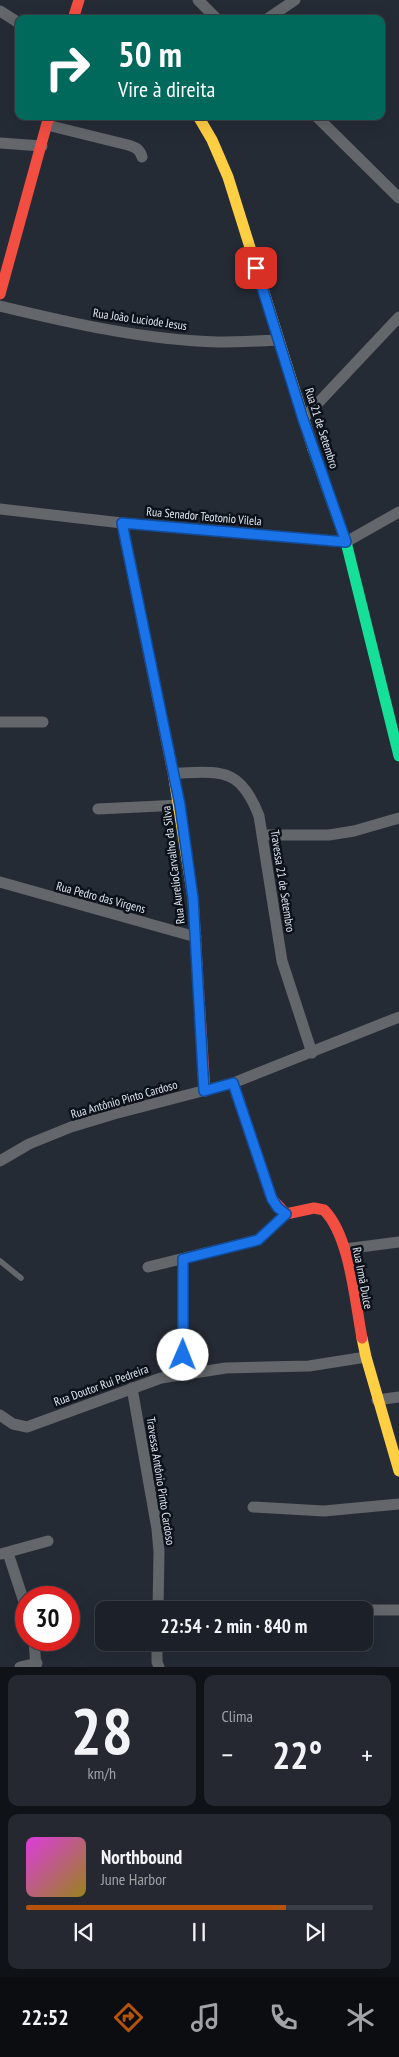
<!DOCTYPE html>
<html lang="pt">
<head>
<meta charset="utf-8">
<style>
  body { margin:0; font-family:"PT Sans Narrow",sans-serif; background:#252830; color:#f1f3f6; height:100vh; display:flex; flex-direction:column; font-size:19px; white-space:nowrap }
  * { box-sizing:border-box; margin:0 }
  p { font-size:16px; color:#a0a3a8 }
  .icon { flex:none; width:28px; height:28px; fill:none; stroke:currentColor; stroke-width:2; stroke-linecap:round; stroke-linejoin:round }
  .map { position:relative; height:1667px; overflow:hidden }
  .details { display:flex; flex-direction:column; gap:8px; padding:8px; background:#0f1216; flex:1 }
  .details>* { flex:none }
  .top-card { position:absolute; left:15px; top:15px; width:370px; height:105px; border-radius:10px; box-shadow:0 5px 20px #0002,0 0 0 1px #3a3e45; background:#00695c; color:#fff; overflow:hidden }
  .speed { position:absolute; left:15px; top:1586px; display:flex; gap:10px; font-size:25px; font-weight:700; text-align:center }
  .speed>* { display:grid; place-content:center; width:65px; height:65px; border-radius:50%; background:#1c2028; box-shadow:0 5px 20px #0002,0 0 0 1px #3a3e45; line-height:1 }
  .speed .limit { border:8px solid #d22; background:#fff; color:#111 }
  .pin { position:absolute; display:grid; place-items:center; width:42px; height:42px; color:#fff; margin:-21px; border-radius:10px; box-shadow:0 2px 8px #0006 }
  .me { position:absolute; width:55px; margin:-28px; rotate:1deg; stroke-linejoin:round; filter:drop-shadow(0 0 4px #0008) }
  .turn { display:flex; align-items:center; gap:18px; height:105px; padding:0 20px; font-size:22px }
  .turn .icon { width:65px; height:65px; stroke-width:2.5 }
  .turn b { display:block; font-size:35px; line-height:42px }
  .big { font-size:38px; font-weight:800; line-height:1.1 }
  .details .widget { flex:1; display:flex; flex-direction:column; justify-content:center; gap:8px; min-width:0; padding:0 18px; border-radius:10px; background:#252830 }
  .details .dial { align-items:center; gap:0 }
  .dial b { font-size:65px; line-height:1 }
  .song { display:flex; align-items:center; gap:15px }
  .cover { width:60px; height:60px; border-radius:8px; background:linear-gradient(135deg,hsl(300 70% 55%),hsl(50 70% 35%)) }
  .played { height:5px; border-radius:2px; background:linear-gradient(90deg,#b45309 75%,#3a3e45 75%) }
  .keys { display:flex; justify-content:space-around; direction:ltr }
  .heat { display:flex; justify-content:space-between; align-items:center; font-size:28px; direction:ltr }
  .details .tiles { flex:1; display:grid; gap:8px; grid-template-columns:1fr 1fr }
  .widget:last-child { grid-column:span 2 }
  .trip { position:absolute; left:95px; top:1601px; width:278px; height:50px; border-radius:10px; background:#1c2028; box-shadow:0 5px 20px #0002,0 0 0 1px #3a3e45; font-weight:800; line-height:50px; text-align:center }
  .tab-bar { display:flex; height:80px; justify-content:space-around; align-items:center; background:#0b0d10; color:#a0a3a8 }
  .tab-bar .icon { width:35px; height:35px }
  .tab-bar .selected { color:#b45309 }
  .tab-bar b { font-size:22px; color:#f1f3f6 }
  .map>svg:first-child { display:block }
</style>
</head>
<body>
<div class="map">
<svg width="399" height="1667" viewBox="0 0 399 1667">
  <rect width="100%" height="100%" fill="#252b35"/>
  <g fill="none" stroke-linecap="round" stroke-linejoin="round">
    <!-- lane -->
    <path stroke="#63666a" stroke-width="5.5" d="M0,1261l21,17"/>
    <!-- street -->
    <path stroke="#63666a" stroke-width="11" d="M198,0l19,19
      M0,11l19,12
      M267,19l28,-19
      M316,116l83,82
      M47,125l81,20c7,2 12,4 14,12
      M0,143l42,3
      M0,306c71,17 144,34 218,36 20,0 41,-1 61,-2
      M303,419l96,-102
      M0,509l122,14 224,19 53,-30
      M0,722h43
      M174,773c46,-1 66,-7 85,43l23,145 30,92
      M98,809l82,-4
      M262,835h67l25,-4 45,-13
      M0,882l196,55
      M0,1161l29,-17 42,-17 43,-13 119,-31 166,-66
      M345,1249l54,-7
      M148,1267l110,-27 28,-26
      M183,1375v-116
      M132,1388l25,141 2,23 -1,58
      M377,1400l22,-3
      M0,1415l13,9 14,3 134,-49 65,-10 83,-2 57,-9
      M253,1507l71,4 75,-7
      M8,1553l18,55
      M1,1554l47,-13
      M341,1610h58
      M34,1640l2,27
      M157,1642v20l2,5
      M20,1667l17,-4"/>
    <!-- fast -->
    <path stroke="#16e098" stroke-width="11" d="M313,449l33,93 53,214"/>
    <!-- slow -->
    <path stroke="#ffcf43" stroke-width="11" d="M198,116l14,24 16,37 85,272
      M174,778l19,120 4,67
      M362,1338l4,19 33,114"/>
    <!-- jam -->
    <path stroke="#f24e42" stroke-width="11" d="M73,19l6,-19
      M0,294l49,-178
      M122,523l52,255
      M197,965l8,126
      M233,1083l39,116 14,15 28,-6 10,2c26,26 31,92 38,128"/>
  </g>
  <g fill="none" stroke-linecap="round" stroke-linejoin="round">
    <!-- route casing -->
    <g stroke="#114b97" stroke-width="12">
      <path id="route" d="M183,1355v-96l75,-19 28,-26 -8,-6 -6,-9 -39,-116 -29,8 -11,-193 -13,-93 -58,-282 224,19 -43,-123 -47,-151"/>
    </g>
    <!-- route -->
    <use href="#route" stroke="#1a73e8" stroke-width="9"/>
  </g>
  <g text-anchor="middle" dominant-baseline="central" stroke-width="5" stroke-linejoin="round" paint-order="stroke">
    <!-- street labels -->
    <g font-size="12" fill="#dee5f1" stroke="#0d121a">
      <text transform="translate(140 319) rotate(8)">Rua João Luciode Jesus</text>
      <text transform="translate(322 428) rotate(72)">Rua 21 de Setembro</text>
      <text transform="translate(204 516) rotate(5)">Rua Senador Teotonio Vilela</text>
      <text transform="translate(173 865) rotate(-97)">Rua AurelioCarvalho da Silva</text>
      <text transform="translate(283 881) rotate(81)">Travessa 21 de Setembro</text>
      <text transform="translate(101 897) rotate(15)">Rua Pedro das Virgens</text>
      <text transform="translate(124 1099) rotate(-16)">Rua Antônio Pinto Cardoso</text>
      <text transform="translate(363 1278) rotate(79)">Rua Irmã Dulce</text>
      <text transform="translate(101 1385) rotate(-20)">Rua Doutor Rui Pedreira</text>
      <text transform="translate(161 1481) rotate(81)">Travessa Antônio Pinto Cardoso</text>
    </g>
  </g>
</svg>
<div class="speed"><div class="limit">30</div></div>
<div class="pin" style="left:256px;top:268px;background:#d93025"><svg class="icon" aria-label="arrive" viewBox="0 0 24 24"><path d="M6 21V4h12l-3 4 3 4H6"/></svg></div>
<svg class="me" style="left:183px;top:1355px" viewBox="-20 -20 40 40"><circle r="19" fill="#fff"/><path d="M0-13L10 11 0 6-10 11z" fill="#1a73e8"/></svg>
<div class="trip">22:54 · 2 min · 840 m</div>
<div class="top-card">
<div class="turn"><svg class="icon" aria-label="right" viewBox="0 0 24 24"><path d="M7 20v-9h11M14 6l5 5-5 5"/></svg><div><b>50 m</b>Vire à direita</div></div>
</div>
</div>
<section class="details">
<div class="tiles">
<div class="widget dial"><b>28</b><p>km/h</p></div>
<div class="widget"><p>Clima</p>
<div class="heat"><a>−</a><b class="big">22°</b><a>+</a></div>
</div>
<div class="widget">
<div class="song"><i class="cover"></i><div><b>Northbound</b><p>June Harbor</p></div></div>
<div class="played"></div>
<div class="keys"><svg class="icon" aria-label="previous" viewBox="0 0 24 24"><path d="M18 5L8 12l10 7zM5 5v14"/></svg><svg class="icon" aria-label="pause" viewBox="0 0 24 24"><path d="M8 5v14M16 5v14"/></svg><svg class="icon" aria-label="next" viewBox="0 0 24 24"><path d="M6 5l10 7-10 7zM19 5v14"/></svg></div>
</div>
</div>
</section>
<nav class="tab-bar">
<b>22:52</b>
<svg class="icon selected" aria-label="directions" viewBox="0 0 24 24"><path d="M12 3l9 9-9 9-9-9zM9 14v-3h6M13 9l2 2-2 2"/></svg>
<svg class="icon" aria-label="music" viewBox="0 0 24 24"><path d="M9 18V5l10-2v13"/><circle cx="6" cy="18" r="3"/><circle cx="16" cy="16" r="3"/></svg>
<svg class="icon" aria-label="phone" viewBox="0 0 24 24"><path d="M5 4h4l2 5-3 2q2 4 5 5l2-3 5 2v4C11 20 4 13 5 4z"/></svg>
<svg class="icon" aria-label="climate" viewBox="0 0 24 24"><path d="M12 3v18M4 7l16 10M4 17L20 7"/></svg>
</nav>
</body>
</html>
